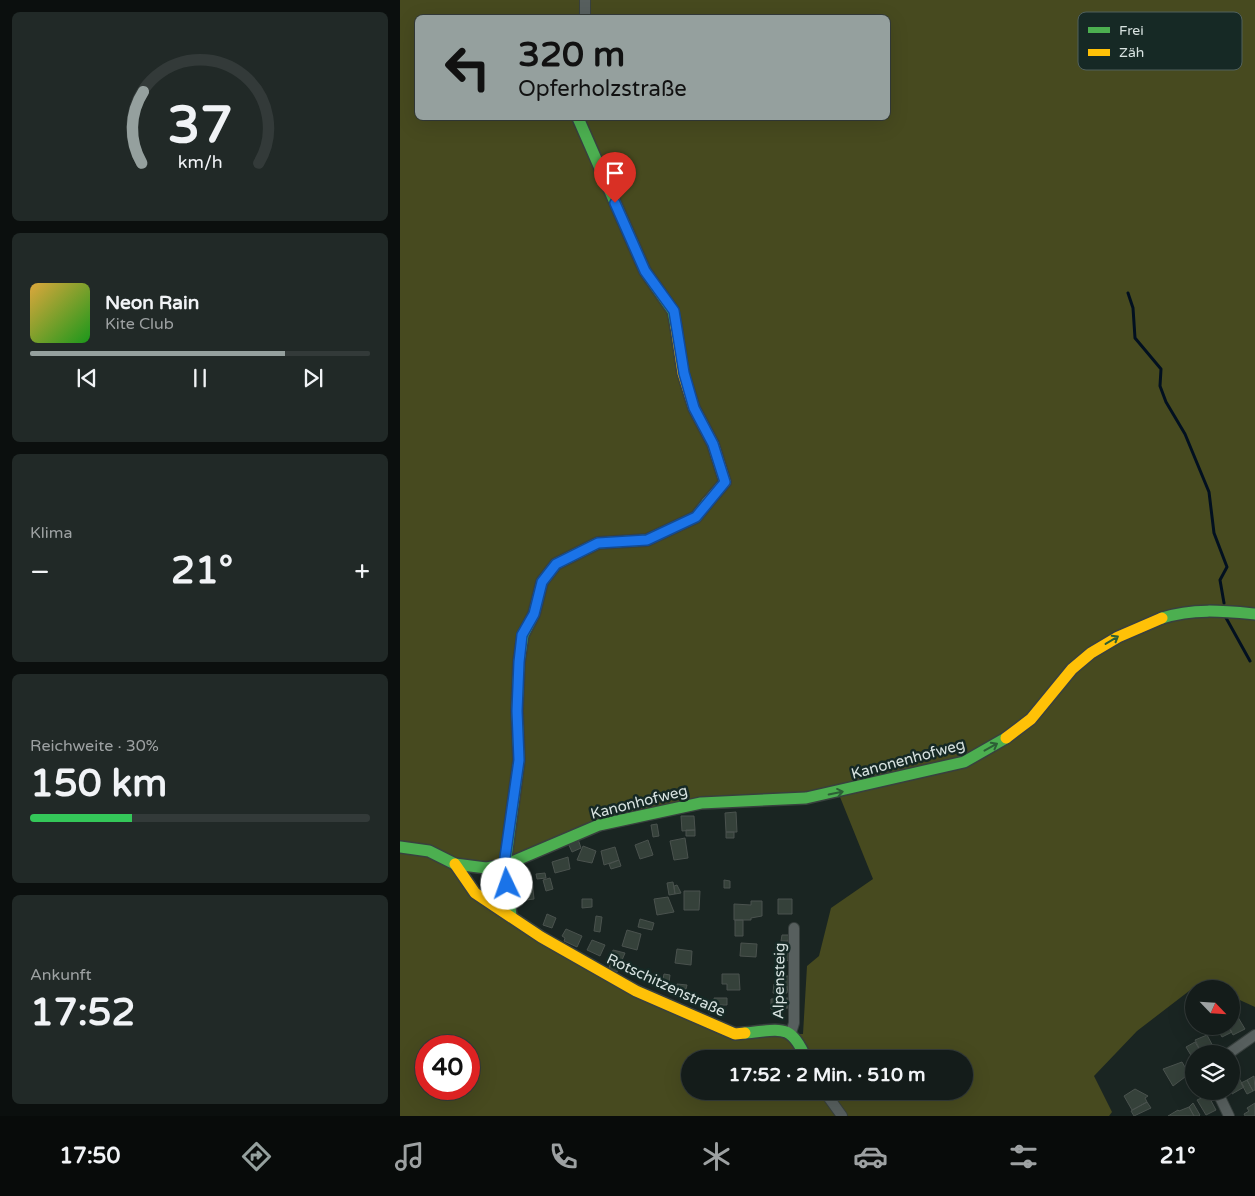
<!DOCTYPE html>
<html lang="de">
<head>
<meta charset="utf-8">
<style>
  body { margin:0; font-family:"Varela Round",sans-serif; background:#212927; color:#f1f3f6; height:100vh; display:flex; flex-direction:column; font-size:19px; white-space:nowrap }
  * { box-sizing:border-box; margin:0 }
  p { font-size:16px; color:#9da1a2 }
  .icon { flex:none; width:28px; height:28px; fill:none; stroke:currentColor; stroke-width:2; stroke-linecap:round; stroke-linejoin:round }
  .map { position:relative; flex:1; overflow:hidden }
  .side { display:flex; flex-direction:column; gap:12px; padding:12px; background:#0b0f0e; width:400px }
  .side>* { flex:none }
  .banner { position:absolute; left:15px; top:15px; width:475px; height:105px; border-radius:8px; box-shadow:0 5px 20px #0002,0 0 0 1px #333a39; background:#95a09e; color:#111; overflow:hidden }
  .needle { width:32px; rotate:115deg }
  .tools { position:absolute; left:785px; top:980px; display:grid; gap:10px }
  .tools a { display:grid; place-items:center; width:55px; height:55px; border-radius:50%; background:#141c1a; box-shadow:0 5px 20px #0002,0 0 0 1px #333a39; font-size:25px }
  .speed { position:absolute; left:15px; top:1035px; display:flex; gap:10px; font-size:25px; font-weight:700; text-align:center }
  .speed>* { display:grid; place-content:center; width:65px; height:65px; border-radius:50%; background:#141c1a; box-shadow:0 5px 20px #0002,0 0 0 1px #333a39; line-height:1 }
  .speed .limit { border:8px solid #d22; background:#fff; color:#111 }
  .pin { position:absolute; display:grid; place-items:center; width:42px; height:42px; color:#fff; margin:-51px -21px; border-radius:50% 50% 50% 0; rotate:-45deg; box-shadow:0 0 5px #0007 }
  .pin .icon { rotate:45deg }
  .me { position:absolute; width:55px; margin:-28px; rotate:357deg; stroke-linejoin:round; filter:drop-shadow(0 0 4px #0008) }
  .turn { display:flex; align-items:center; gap:18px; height:105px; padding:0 20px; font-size:22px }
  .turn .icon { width:65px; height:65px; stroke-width:2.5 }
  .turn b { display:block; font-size:35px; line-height:42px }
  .big { font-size:38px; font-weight:700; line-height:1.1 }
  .side .widget { flex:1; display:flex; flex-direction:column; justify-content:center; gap:8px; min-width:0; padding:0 18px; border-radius:8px; background:#212927 }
  .side .dial { align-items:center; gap:0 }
  .dial svg { height:130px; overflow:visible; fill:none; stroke:#333a39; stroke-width:7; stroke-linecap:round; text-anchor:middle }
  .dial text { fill:#f1f3f6; stroke:none }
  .song { display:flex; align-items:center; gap:15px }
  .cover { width:60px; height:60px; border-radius:8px; background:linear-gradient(135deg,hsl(40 70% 55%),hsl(120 70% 35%)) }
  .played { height:5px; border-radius:2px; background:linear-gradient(90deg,#95a09e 75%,#333a39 75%) }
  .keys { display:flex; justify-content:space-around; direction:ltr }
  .heat { display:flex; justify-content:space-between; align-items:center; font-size:28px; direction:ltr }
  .charge { height:8px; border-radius:4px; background:linear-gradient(90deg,#34c759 30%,#333a39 0) }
  .trip { position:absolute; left:281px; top:1050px; width:292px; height:50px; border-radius:25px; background:#141c1a; box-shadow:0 5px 20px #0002,0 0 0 1px #333a39; font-weight:700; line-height:50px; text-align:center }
  .tabs { display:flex; height:80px; justify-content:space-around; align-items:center; background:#080b0a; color:#9da1a2 }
  .tabs .icon { width:35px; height:35px }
  .tabs .active { color:#95a09e }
  .tabs b { font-size:22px; color:#f1f3f6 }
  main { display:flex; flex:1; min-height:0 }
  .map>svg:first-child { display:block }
</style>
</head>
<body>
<main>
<section class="side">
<div class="widget dial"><svg viewBox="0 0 100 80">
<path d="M14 69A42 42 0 1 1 86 69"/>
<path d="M14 69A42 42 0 0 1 15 25" stroke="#95a09e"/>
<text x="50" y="56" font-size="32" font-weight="700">37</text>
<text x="50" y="72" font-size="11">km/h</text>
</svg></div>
<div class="widget">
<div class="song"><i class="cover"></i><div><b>Neon Rain</b><p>Kite Club</p></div></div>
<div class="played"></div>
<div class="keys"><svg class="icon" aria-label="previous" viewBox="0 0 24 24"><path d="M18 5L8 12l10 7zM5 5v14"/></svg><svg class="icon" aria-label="pause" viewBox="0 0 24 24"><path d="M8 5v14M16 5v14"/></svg><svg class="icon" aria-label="next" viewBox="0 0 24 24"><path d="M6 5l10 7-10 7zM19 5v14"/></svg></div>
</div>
<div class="widget"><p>Klima</p>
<div class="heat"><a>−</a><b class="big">21°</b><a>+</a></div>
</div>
<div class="widget"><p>Reichweite · 30%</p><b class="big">150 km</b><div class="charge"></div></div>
<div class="widget"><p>Ankunft</p><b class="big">17:52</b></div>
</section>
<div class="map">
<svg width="855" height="1116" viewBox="0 0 855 1116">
  <rect width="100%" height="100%" fill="#1a2522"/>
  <!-- green -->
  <path fill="#474a1f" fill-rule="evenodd" d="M0,0h855v609h-81l-82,47 63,-31 40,-10 60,3v389l-24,-11v-7l-38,-1 -56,43 -43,45 18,36 -3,4h-709zM18,18h470v100h-470zM438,792l35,87 -42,29 -12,48 -12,10 -4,68h-68l-212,-108 -56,-43 -11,-19 49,1 152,-54zM26,1046h43v43h-43zM290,1059h275v32h-275z"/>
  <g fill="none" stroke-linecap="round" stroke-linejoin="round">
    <!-- stream -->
    <path stroke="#021020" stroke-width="3" d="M728,293l5,15 2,30 26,31 -1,17 6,16 19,32 24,58 5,41 13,34 -7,13 4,23
      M825,616l25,45"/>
  </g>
  <!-- building -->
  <path fill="#35413a" stroke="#4a524e" d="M336,812l1,20h-11l-1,-19z
    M281,816h13l1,14 -13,1z
    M257,824l2,12 -6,1 -2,-12z
    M286,830h9v6h-9z
    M326,832h8v6h-8z
    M285,838l3,20 -14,2 -4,-19z
    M178,839l3,9 -9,4 -4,-9z
    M248,840l5,15 -13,4 -5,-14z
    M183,846l13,5 -4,12 -15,-3z
    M215,847l4,13 -15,5 -3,-14z
    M168,857l2,12 -15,4 -3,-11z
    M219,860l2,6 -10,3 -2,-5z
    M145,873l1,5 -9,1 -1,-5z
    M150,878l3,11 -7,2 -3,-11z
    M132,880l2,19 -16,2 -2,-20z
    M324,880l6,1v7h-6z
    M273,882l2,12 -6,1 -2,-12z
    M277,885l4,8 -6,1 -1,-8z
    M284,891h16l-1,19h-15z
    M268,897l6,15 -17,3 -3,-16z
    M182,899h10v8l-10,1z
    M378,899h14v15h-14z
    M351,901h11v15l-11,2v2h-17v-16l17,1z
    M147,914l9,4 -4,10 -9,-3z
    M196,916l6,1 -2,15 -6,-1z
    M240,919l14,4 -2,7 -14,-3z
    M335,920h8v16h-8z
    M166,929l16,7 -5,11 -13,-6 1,-3 -3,-2z
    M227,930l14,4 -4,16 -15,-4z
    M382,935h7l-1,6h-7z
    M192,940l13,5 -5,11 -13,-6z
    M341,943l16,1 -1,13 -16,-1z
    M383,947l9,2 -1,12 -9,-1z
    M277,949l15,2 -1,14 -16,-2z
    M213,950l12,3 -8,19 -8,-3z
    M264,974l6,1 -2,15 -7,-1z
    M322,974h17l1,16h-13v-6h-5z
    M385,976h6v11l-3,-1 -1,7h-14l1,-9h11z
    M277,984l10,1 -1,4 -9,-1z
    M314,998h13v7h-11v8h-7v-12h5z
    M388,998v10l-17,1v-10z
    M836,1014l9,15 -12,6 -5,-9h3v-9z
    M820,1026h8l4,6 -10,5 -5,-9z
    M807,1035l8,15 -13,4 -7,-14z
    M795,1042l6,10 -7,2 -2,3 -6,-10z
    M782,1062l7,12 -16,12 -10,-17z
    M836,1073l8,14 -12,7 -1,-18z
    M854,1076l1,14 -2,1 -6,-11z
    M847,1080l6,11 -6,3 -6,-11z
    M735,1089l13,7 -3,2 2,4 -15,8 -8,-14z
    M808,1095l8,15 -10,5 -9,-15z
    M747,1102l4,6 -17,8 -3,-5z
    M793,1103l7,12 -1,1h-5l-5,-9z
    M855,1103v13h-10l-1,-2 5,-3 -2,-3z
    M789,1107l5,9h-26l10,-6 1,1z"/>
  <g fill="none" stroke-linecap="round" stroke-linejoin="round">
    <!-- street casing -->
    <g stroke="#38403e" stroke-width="12">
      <path id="street" d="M185,18v-18
        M391,1033l3,-10v-95
        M828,1054l27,-19
        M424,1091l18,25
        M817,1091l12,25"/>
    </g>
    <!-- fast casing -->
    <g stroke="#38403e" stroke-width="14">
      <path id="fast" d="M178,118l67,153 28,40 3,16
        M762,618c31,-10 61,-7 93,-4
        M0,847l29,4 26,13 31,4 19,-3 94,-40 102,-22 105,-5 158,-36 42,-24
        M111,916l-6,-51 14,-105 -2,-49 2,-49 4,-27 11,-21 8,-32 14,-18 42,-21 49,-3 49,-23 11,-14
        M345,1033c35,-3 46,-11 61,26"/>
    </g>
    <!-- slow casing -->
    <g stroke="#38403e" stroke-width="14">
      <path id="slow" d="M276,327l7,46 11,35 19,36 12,38 -18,21
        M606,738l25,-19 41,-50 19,-16 27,-16 44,-19
        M55,864l20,29 66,44 95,54 99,43 10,-1"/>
    </g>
    <!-- street -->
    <use href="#street" stroke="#575f5e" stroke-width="10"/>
    <!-- fast -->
    <use href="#fast" stroke="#4caf50" stroke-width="11"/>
    <!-- slow -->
    <use href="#slow" stroke="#ffc107" stroke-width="11"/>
  </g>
  <!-- one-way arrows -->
  <defs><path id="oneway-shaft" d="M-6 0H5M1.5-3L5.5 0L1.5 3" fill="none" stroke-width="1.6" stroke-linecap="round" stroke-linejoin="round" transform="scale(1.25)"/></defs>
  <g stroke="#2c5f36">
    <use href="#oneway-shaft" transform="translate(712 640) rotate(-31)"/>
    <use href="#oneway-shaft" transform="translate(591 747) rotate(-29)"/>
    <use href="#oneway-shaft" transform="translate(436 793) rotate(-12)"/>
  </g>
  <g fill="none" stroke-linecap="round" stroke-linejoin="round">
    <!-- route casing -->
    <g stroke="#114b97" stroke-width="12">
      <path id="route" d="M107,884l-3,-19 15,-105 -2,-49 2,-49 3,-27 12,-21 8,-32 14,-18 42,-21 49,-3 49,-23 29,-35 -12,-38 -19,-36 -10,-35 -10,-62 -29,-40 -30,-68"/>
    </g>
    <!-- route -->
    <use href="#route" stroke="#1a73e8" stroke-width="9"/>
  </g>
  <g text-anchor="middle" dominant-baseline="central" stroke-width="5" stroke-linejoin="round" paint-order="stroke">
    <!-- street labels -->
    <g font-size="15" fill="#d7e2e0" stroke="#162925">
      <text transform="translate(508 759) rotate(-15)">Kanonenhofweg</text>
      <text transform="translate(239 802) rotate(-14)">Kanonhofweg</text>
      <text transform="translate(379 981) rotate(-89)">Alpensteig</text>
      <text transform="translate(266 985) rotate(25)">Rotschitzenstraße</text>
    </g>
  </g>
  <!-- legend -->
  <rect x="678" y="12" width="164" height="58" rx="8" fill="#162925" stroke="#50605d" stroke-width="1"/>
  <rect x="688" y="27" width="22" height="6" fill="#4caf50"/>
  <rect x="688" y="49" width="22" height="7" fill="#ffc107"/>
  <g font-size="14" fill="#d7e2e0">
    <text x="719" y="35">Frei</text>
    <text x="719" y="57">Zäh</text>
  </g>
</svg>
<div class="tools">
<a><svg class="needle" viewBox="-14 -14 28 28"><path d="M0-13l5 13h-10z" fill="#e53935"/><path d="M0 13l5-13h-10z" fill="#9da1a2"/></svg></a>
<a><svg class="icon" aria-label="layers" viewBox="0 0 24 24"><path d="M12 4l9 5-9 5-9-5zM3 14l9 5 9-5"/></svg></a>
</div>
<div class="speed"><div class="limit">40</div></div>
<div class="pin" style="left:215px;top:203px;background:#d93025"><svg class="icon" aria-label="arrive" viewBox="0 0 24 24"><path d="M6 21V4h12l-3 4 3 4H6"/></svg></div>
<svg class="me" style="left:107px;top:884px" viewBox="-20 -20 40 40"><circle r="19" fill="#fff"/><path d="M0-13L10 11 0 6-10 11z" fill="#1a73e8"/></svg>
<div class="trip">17:52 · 2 Min. · 510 m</div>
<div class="banner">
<div class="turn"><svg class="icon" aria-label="left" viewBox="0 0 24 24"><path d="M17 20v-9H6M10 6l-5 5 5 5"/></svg><div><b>320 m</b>Opferholzstraße</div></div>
</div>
</div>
</main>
<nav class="tabs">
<b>17:50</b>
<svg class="icon active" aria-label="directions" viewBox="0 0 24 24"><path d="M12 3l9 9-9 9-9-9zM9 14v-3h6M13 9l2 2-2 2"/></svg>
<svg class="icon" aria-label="music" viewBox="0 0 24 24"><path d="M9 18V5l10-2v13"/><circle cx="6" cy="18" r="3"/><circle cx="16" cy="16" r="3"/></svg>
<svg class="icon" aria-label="phone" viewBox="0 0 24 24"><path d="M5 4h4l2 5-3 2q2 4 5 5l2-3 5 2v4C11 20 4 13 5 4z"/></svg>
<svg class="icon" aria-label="climate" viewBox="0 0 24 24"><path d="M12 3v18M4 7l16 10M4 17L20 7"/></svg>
<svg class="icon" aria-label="car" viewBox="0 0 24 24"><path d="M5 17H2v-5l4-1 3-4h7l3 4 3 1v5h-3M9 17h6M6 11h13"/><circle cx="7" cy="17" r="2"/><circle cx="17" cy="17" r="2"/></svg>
<svg class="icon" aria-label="filters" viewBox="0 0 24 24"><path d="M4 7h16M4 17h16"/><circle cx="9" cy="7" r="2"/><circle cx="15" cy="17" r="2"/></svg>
<b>21°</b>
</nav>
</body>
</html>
